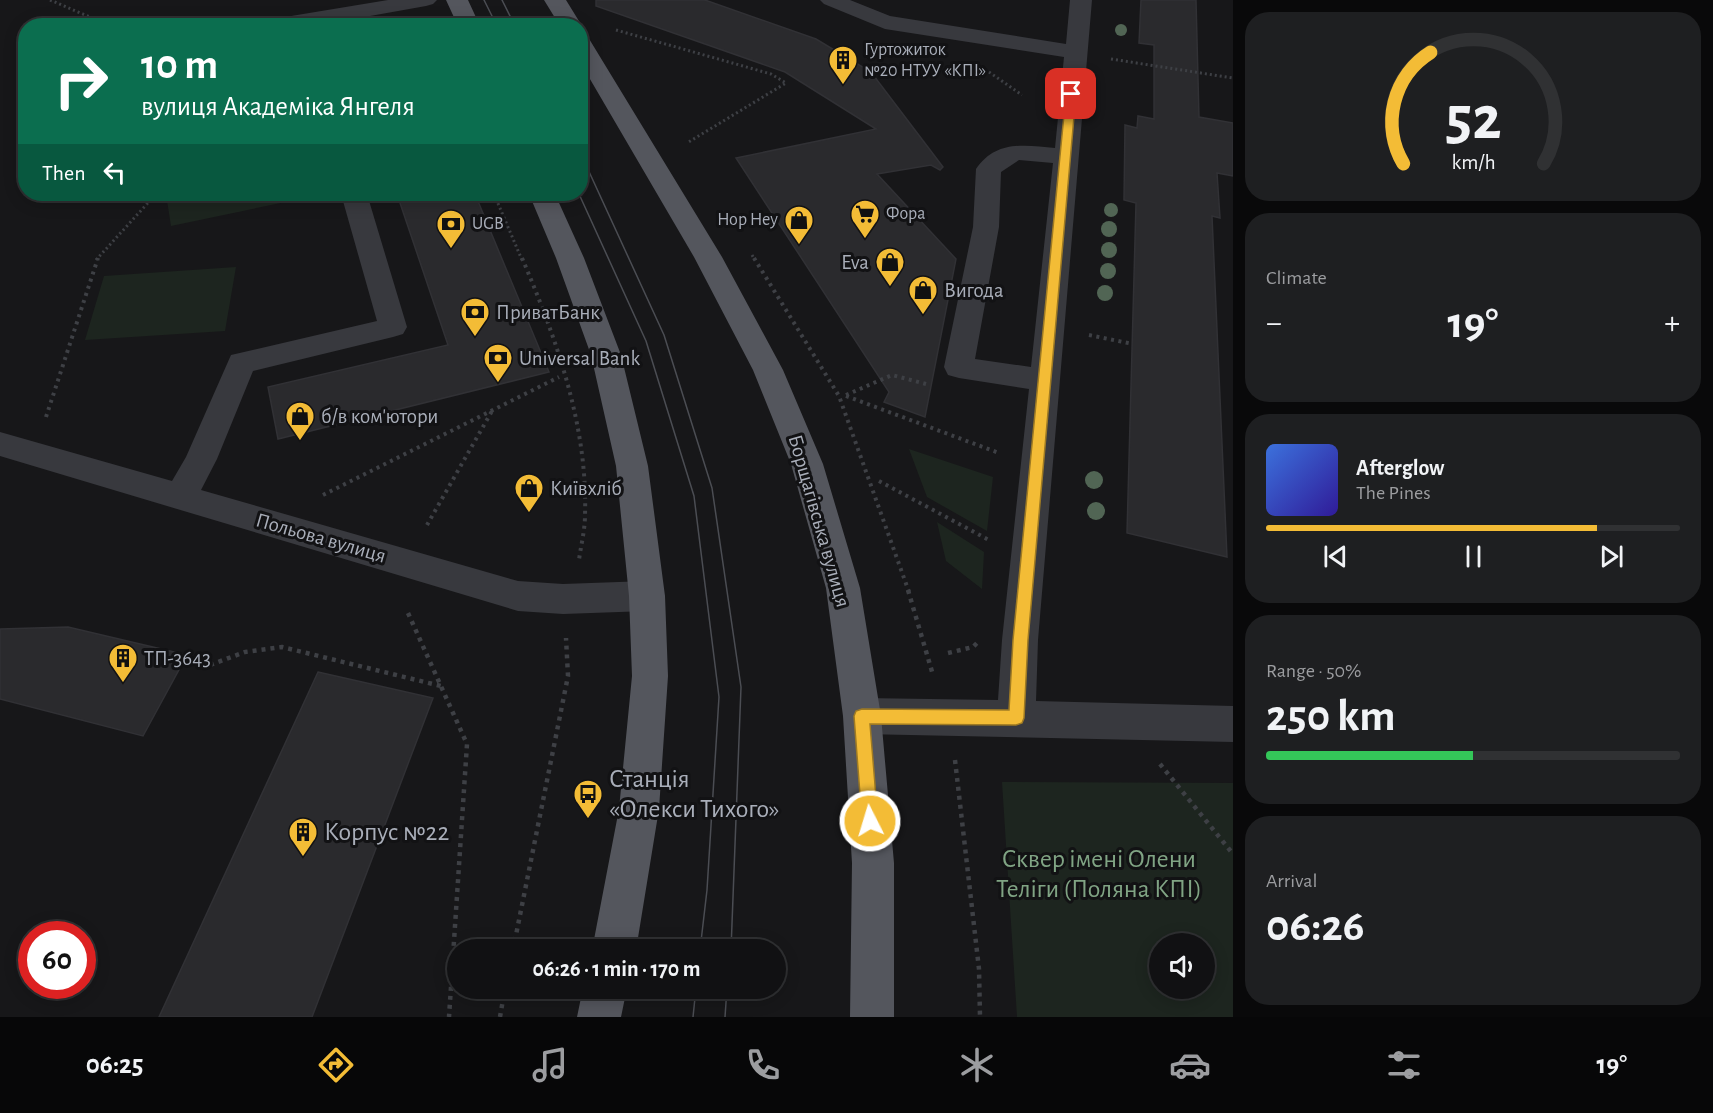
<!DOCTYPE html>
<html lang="en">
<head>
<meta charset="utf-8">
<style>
  body { margin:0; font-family:"Alegreya Sans",sans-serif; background:#1e1f21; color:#f1f3f6; height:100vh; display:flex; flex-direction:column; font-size:22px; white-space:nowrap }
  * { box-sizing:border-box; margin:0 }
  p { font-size:20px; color:#9c9da0 }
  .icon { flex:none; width:33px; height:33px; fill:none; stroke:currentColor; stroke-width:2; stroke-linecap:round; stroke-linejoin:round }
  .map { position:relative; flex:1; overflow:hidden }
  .sheet { display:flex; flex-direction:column; gap:12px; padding:12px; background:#09090a; width:480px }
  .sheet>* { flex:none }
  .banner { position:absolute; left:18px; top:18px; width:570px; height:183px; border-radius:24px; box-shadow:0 3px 15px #0003,0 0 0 2px #303133; background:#0b6e4f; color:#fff; overflow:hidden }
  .fabs { position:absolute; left:1149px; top:933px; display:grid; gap:12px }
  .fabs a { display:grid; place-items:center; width:66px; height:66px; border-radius:50%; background:#111113; box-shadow:0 3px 15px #0003,0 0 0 2px #303133; font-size:30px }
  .speed { position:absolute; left:18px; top:921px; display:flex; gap:12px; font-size:30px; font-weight:700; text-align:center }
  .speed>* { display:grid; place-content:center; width:78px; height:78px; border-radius:50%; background:#111113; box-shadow:0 3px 15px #0003,0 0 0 2px #303133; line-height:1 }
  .speed .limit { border:9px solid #d22; background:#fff; color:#111 }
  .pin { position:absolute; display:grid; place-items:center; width:51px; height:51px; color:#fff; margin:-26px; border-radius:12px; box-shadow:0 3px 9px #0006 }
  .me { position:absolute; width:66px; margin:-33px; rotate:355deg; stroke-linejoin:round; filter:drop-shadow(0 0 4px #0008) }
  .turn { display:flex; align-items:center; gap:21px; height:126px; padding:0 24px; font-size:27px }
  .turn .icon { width:78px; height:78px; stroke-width:2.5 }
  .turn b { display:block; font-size:42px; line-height:51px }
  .then { display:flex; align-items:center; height:57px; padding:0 24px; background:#0003; gap:12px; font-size:22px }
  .big { font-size:45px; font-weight:700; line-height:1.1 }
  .sheet .widget { flex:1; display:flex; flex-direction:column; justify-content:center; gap:9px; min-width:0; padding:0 21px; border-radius:24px; background:#1e1f21 }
  .sheet .dial { align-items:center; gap:0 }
  .dial svg { height:156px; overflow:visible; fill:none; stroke:#303133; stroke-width:7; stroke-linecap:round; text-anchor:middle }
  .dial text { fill:#f1f3f6; stroke:none }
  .song { display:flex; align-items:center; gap:18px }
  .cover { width:72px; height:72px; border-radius:9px; background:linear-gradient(135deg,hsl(220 70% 55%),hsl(250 70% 35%)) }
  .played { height:6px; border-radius:3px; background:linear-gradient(90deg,#f3bc36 80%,#303133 80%) }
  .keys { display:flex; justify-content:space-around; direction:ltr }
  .heat { display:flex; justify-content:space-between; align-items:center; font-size:33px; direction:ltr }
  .charge { height:9px; border-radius:4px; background:linear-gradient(90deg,#34c759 50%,#303133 0) }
  .trip { position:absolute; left:447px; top:939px; width:339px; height:60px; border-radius:30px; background:#111113; box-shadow:0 3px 15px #0003,0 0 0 2px #303133; font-weight:700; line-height:60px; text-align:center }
  .menu { display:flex; height:96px; justify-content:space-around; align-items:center; background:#070708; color:#9c9da0 }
  .menu .icon { width:42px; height:42px }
  .menu .current { color:#f3bc36 }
  .menu b { font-size:27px; color:#f1f3f6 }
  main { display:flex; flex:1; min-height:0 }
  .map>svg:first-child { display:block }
</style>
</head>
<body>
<main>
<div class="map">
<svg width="1233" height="1017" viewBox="0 0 1233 1017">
  <rect width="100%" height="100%" fill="#171719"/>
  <!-- green -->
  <path fill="#1d251f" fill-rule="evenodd" d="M166,194h153v1l-148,31z
    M236,267l-11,64 -140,9 19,-64z
    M909,449l84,28 -6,54 -60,-34z
    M937,522l47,30 -2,37 -36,-28z
    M1002,782l231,1v234h-216zM1160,944h44v44h-44z"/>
  <!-- building -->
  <path fill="#2a2a2d" stroke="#313135" stroke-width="1.5" d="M596,0h109l111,39 55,33 72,95 -3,3 -9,-5 -54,9 79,85 -31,158 -41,-15 5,-10 -153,-234 140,-29 -91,-57 -189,-66z
    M1141,0h55l3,117 34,6v53l-16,-3 3,45 -8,-2 15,341 -100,-24 9,-330 -12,-3 1,-75 12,3 1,-12 16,3v-74l-15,-2z
    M397,194h78l74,178 -271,67 -10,-52 180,-42z
    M68,627l119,28 -44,81 -143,-37v-70z
    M318,672l115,26 -121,319h-153z"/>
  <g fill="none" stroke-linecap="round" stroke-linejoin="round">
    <!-- path-far2 -->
    <path stroke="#3e4045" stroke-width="3" stroke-dasharray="2 3" stroke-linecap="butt" d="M50,0l61,26
      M616,30l155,44 15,9 -99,60
      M1111,59l122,19
      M989,72l33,23
      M494,194l28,66
      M752,255l3,5
      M96,260l60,-66"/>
    <!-- path-far1 -->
    <path stroke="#3e4045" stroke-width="4" stroke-dasharray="3 4.5" stroke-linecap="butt" d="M522,258c34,80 66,168 63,257 0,15 -4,30 -6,45
      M754,258l85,138 70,196
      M1089,335l44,9
      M846,395l46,-20 34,9
      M846,396l153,57
      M46,417l52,-159
      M879,481l110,59
      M323,495l236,-118
      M427,525l65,-114"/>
    <!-- path -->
    <path stroke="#3e4045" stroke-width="4.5" stroke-dasharray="4 5" stroke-linecap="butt" d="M908,590l25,85
      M408,613l59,131 -18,273
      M948,653l25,-6 4,-4
      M210,665l35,-13 37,-5 159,39
      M955,760l24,209 1,48
      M1160,764l73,90
      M513,950l55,-274 -2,-38
      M500,1017l5,-29"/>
    <!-- minor -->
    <path fill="#38393e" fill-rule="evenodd" d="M388,0h49l-4,4 -7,2 -112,20h-52l3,-5 8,-2z
      M820,0h30l40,16 176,28 4,-44h22l-54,640 -2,61 197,5v36l-371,-8 -13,-6 -6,-12 6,-12 13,-6 136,2 4,-60 27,-251 -70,-11 -11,-3 -4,-8 29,-140 3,-58c20,-29 49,-24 79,-21l9,-91 -179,-28 -61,-25zM1019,160l34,3 -22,204 -56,-8 24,-132 2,-55z
      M341,194h26l40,133 -4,7 -10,3 -140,34 -36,88 -16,31 317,91 45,3 84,-3 12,4 6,11 -6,11 -12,4 -84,3 -45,-3 -518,-155v-24l172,49 14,-24 45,-102 146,-34z"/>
    <!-- major -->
    <path fill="#54565d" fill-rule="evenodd" d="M446,0h22l12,26h-22z
      M544,0h22l16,26 -2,2v-2h-20z
      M580,35l8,2 3,5 131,215 61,113 40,94 37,124 21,128 13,147v154h-44l2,-154 -9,-147 -17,-128 -35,-124 -38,-94 -59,-113 -114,-195z
      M529,194h26l29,64 37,97 27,111 17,130 3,80 -9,133 -23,141h-44l27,-141 13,-133 -3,-80 -13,-130 -25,-111 -35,-97z
      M583,988h44l-6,29h-44z"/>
    <!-- tram -->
    <path stroke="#4b4d53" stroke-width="1.5" d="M484,0l13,26
      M502,0l13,26
      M580,152l84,183 48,153 29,199 -10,263
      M579,194l67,147 48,155 25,201 -12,193 -7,60
      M693,1017l3,-29
      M725,1017l2,-29"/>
  </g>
  <!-- trees -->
  <g fill="#516554">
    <circle cx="1121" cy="30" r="6"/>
    <circle cx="1111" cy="210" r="7"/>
    <circle cx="1109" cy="229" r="8"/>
    <circle cx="1109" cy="250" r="8"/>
    <circle cx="1108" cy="271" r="8"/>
    <circle cx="1105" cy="293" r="8"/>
    <circle cx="1094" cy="480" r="9"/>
    <circle cx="1096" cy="511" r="9"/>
  </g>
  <!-- route -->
  <path fill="#f3bc36" stroke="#9e7a23" stroke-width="1.5" d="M1071,91l5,3 -48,546 -4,78 -2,5 -6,2 -146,-1 8,97 -2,6 -6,3 -6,-3 -2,-6 -8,-105 2,-5 6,-2 147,1 4,-70 53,-546z"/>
  <!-- icons -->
  <defs>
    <g id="building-pin" transform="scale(1.5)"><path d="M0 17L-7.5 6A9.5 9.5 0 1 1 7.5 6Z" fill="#f3bc36" stroke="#121214"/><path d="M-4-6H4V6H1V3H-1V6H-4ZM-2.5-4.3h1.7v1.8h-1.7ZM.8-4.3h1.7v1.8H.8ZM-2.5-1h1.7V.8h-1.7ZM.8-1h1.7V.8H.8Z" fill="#111"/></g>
    <g id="supermarket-pin" transform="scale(1.5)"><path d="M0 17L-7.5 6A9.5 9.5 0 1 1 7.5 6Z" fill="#f3bc36" stroke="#121214"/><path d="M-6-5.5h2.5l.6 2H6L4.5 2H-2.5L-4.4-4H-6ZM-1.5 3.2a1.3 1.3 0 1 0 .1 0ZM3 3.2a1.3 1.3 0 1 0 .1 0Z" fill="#111"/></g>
    <g id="shop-pin" transform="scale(1.5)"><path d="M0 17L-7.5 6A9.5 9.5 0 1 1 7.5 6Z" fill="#f3bc36" stroke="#121214"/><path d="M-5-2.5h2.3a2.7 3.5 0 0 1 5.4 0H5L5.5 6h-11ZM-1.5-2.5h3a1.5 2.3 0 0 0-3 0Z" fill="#111"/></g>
    <g id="bank-pin" transform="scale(1.5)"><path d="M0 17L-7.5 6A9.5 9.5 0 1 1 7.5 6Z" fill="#f3bc36" stroke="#121214"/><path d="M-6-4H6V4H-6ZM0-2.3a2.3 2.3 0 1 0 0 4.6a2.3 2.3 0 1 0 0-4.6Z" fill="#111"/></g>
    <g id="bus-pin" transform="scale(1.5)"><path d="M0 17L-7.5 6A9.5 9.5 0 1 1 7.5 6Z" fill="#f3bc36" stroke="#121214"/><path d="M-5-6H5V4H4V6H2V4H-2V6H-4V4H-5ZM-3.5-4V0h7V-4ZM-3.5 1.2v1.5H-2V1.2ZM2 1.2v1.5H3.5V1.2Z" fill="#111"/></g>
  </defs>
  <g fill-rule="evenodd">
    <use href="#building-pin" x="843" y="60"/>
    <use href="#supermarket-pin" x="865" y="214"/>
    <use href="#shop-pin" x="799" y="220"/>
    <use href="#bank-pin" x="451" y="224"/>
    <use href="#shop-pin" x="890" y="262"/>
    <use href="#shop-pin" x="923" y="290"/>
    <use href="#bank-pin" x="475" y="312"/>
    <use href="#bank-pin" x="498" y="358"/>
    <use href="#shop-pin" x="300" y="416"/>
    <use href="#shop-pin" x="529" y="488"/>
    <use href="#building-pin" x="123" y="658"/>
    <use href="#bus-pin" x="588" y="794"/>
    <use href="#building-pin" x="303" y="832"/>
  </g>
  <g text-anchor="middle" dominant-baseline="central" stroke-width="6" stroke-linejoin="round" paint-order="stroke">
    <!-- far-poi labels -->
    <g font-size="18" fill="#a9aeb9" stroke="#121214" text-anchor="start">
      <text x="864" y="50">Гуртожиток<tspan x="864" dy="21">№20 НТУУ «КПІ»</tspan></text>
      <text x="886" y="214">Фора</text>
      <text x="778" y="220" text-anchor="end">Hop Hey</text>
      <text x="472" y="224">UGB</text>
    </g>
    <!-- poi labels -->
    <g font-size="21" fill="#a9aeb9" stroke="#121214" text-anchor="start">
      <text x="869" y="262" text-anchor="end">Eva</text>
      <text x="944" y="290">Вигода</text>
      <text x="496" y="312">ПриватБанк</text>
      <text x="519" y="358">Universal Bank</text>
      <text x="321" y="416">б/в ком'ютори</text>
      <text x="550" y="488">Київхліб</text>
      <text x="144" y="658">ТП-3643</text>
    </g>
    <!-- street labels -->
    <g font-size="21" fill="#a9aeb9" stroke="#121214">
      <text transform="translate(819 521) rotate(74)">Борщагівська вулиця</text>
      <text transform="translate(321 538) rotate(16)">Польова вулиця</text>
    </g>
    <!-- near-poi labels -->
    <g font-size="26" fill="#a9aeb9" stroke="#121214" text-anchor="start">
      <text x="609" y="779">Станція<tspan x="609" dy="30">«Олекси Тихого»</tspan></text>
      <text x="324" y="832">Корпус №22</text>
    </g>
    <!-- near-park labels -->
    <g font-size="26" fill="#80a484" stroke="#121214">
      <text x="1099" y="859">Сквер імені Олени<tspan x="1099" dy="30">Теліги (Поляна КПІ)</tspan></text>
    </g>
  </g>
</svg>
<div class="fabs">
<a><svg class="icon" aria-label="sound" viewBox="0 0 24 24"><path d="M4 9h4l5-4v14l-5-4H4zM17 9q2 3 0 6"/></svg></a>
</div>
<div class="speed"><div class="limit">60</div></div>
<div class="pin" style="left:1071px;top:94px;background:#d93025"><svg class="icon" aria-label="arrive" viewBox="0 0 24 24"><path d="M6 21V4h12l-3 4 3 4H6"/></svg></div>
<svg class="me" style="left:870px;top:821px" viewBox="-20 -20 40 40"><circle r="17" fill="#f3bc36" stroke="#fff" stroke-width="3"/><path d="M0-11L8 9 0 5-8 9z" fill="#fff"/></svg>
<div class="trip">06:26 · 1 min · 170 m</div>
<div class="banner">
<div class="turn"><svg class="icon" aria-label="right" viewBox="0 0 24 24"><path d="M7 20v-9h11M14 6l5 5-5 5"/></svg><div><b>10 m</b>вулиця Академіка Янгеля</div></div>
<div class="then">Then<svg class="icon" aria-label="left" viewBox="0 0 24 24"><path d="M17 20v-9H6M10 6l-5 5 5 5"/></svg></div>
</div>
</div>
<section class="sheet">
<div class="widget dial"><svg viewBox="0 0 100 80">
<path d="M14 69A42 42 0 1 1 86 69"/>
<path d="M14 69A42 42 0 0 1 28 12" stroke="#f3bc36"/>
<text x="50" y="56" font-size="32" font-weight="700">52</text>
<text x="50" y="72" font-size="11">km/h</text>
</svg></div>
<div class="widget"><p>Climate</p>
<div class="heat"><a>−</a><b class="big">19°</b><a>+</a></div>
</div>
<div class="widget">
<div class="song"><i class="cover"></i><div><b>Afterglow</b><p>The Pines</p></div></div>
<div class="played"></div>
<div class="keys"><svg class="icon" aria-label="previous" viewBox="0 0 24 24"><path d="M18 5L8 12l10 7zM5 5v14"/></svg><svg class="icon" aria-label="pause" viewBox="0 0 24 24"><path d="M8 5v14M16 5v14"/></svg><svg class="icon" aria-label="next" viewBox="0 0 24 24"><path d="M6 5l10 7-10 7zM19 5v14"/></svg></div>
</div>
<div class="widget"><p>Range · 50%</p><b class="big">250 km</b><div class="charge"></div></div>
<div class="widget"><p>Arrival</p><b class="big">06:26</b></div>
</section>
</main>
<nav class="menu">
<b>06:25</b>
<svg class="icon current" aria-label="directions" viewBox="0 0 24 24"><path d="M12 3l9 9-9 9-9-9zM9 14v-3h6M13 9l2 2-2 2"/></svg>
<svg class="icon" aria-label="music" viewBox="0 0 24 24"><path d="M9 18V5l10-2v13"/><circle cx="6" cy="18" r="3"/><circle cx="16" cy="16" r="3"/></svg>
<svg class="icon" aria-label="phone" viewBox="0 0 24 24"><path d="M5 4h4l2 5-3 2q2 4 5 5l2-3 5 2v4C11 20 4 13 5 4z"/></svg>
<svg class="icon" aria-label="climate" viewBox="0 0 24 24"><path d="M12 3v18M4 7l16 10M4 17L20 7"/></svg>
<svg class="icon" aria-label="car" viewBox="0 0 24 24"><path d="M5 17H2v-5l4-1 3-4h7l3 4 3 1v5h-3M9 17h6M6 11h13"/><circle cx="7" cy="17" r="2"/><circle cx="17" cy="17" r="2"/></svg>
<svg class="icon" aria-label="filters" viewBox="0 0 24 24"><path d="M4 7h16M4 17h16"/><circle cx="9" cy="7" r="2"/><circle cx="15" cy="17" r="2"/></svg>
<b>19°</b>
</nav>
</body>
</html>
